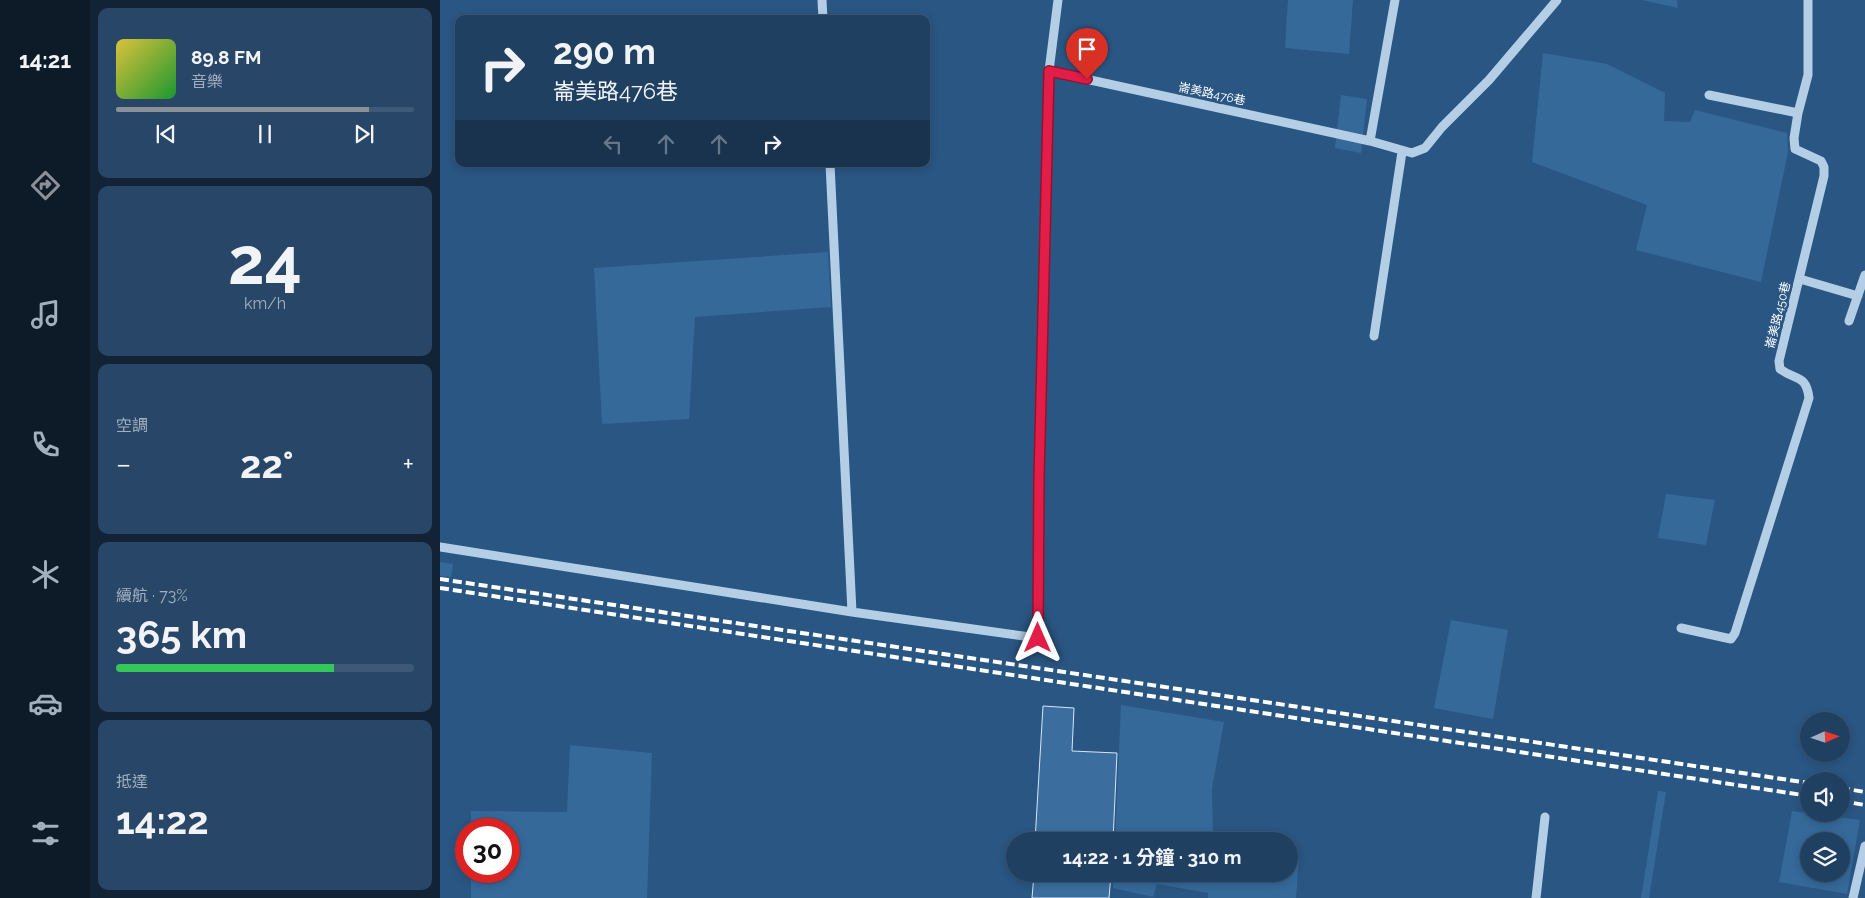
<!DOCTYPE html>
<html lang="zh-TW">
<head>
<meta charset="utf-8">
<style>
  body { margin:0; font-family:Raleway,"Noto Sans TC",sans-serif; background:#284768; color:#f1f3f6; height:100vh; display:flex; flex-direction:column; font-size:19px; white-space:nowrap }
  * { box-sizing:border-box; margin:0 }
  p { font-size:16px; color:#a2afbe }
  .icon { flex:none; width:28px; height:28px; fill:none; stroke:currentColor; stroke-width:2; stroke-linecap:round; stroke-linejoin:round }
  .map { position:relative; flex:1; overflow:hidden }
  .details { display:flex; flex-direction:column; gap:8px; padding:8px; background:#122336; width:350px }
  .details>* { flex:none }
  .top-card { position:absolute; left:15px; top:15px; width:475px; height:152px; border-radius:10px; box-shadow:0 2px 8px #0003,0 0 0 1px #3d5977; background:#204062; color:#f1f3f6; overflow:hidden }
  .needle { width:32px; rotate:87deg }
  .buttons { position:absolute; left:1360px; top:712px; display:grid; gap:10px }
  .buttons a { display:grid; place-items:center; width:50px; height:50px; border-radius:50%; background:#204062; box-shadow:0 2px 8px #0003,0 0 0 1px #3d5977; font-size:25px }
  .speed { position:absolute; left:15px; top:818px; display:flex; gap:10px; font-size:25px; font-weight:700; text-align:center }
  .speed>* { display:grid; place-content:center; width:65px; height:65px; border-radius:50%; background:#204062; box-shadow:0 2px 8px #0003,0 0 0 1px #3d5977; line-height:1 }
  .speed .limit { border:8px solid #d22; background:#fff; color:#111 }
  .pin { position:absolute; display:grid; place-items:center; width:42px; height:42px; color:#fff; margin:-51px -21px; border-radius:50% 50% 50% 0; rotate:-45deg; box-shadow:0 0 5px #0007 }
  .pin .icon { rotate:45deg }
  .me { position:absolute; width:55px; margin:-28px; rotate:0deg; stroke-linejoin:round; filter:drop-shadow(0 0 4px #0008) }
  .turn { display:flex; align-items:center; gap:18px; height:105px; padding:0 15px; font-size:22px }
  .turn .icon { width:65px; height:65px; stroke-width:2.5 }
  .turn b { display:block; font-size:35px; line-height:42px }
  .lanes { display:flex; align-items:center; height:48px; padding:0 15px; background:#0003; justify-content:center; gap:25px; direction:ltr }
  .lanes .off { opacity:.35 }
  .big { font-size:38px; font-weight:700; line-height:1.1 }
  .details .card { flex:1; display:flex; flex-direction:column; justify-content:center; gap:8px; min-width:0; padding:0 18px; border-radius:10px; background:#284768 }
  .details .dial { align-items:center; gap:0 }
  .dial b { font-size:65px; line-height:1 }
  .song { display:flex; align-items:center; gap:15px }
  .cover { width:60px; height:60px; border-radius:8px; background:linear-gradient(135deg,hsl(50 70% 55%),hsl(130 70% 35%)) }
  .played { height:5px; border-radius:2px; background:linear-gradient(90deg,#8c9099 85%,#3d5977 85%) }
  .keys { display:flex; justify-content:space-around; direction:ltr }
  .heat { display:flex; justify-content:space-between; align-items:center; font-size:28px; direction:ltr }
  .charge { height:8px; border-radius:4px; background:linear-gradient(90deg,#34c759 73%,#3d5977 0) }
  .trip { position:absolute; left:566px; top:832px; width:292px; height:50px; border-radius:25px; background:#204062; box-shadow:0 2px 8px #0003,0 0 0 1px #3d5977; font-weight:700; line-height:50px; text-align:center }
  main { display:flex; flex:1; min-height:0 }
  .dock { display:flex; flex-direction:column; width:90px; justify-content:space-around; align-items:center; background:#0d1a27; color:#a2afbe }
  .dock .icon { width:35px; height:35px }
  .dock .selected { color:#8c9099 }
  .dock b { font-size:22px; color:#f1f3f6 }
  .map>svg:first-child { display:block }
</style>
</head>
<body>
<main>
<nav class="dock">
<b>14:21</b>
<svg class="icon selected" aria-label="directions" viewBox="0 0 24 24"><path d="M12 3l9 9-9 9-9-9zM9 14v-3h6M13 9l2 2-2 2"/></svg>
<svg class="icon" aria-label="music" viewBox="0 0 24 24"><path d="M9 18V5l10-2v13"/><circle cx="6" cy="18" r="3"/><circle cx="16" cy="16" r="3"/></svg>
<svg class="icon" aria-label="phone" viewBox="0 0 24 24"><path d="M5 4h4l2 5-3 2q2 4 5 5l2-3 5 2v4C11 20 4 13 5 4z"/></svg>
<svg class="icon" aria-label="climate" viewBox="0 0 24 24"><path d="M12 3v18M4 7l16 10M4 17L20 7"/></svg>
<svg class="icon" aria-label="car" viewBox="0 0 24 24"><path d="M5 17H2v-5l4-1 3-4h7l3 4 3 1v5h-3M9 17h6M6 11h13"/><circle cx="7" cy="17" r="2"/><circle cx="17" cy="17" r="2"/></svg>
<svg class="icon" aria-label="filters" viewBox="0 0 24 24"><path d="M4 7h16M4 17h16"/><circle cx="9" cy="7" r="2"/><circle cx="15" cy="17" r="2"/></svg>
</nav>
<section class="details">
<div class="card">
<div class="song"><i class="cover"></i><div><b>89.8 FM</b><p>音樂</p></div></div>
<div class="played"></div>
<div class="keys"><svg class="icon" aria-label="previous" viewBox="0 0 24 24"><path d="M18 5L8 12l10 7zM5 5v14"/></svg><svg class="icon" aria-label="pause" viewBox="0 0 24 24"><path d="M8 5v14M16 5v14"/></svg><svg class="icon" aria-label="next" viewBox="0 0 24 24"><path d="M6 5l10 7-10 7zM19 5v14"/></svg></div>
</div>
<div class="card dial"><b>24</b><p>km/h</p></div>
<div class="card"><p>空調</p>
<div class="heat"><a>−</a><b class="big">22°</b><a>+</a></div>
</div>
<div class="card"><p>續航 · 73%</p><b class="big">365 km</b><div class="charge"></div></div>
<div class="card"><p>抵達</p><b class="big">14:22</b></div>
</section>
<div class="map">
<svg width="1425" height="898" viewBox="0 0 1425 898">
  <rect width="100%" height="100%" fill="#2a5683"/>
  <!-- green -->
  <path fill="#35699a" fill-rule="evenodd" d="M848,0h65l-4,54 -64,-6z
    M1202,0h35l1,8z
    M1103,53l64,11 58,29 -1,28 26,1 5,-12 92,23 1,19 -27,130 -125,-32 11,-45 -115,-43z
    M901,95l26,4 -6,54 -26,-5z
    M388,252l3,55 -136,10 -6,102 -87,5 -8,-156z
    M1226,494l49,6 -9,45 -48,-7z
    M0,562l13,2 -2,13 -11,-1z
    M1011,620l57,10 -15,89 -59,-11z
    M681,705l103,17 -12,66 1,53h-98z
    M130,745l82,8 -5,145h-176v-27h38v-42h-38v-18l96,1z
    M1218,791l8,1 -17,106h-8z
    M1352,811l68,9 -13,74 -68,-12zM1369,841h32v33h-32z
    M850,856l9,2 -3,40h-88v-5l-51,-9 -4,13 -40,-9v-14h177z"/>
  <!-- building -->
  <path fill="#3b6e9f" stroke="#d7e7f5" d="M603,706l31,2 -2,43 45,2 -4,88h-78z
    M594,874h77l-2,24h-77z"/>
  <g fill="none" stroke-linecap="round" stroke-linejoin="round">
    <!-- minor -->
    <path stroke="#b4cee6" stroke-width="9" d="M382,0l1,19
      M609,71l321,70 42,12 13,-5 17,-21 47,-47 68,-80
      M1269,95l89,18
      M930,141l25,-141
      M390,164l22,448
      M1360,279l58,17
      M1409,321l16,-46
      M934,336l28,-184
      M0,547l412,65 186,26 1,-159 10,-408 9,-71
      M1241,628l50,11 4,-6 74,-235c-3,-24 -13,-17 -29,-29l-1,-8 45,-185v-9l-3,-6 -26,-12 -1,-11 4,-25 10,-38v-75
      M1096,898l9,-81
      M1413,898l12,-52"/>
    <!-- rail -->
    <path stroke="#fff" stroke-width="4" stroke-dasharray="9 4" stroke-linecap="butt" d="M0,579l1369,204
      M0,588l1369,208
      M1401,788l24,4
      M1401,801l24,4"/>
  </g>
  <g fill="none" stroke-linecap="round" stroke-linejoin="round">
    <!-- route casing -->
    <g stroke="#92132f" stroke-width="12">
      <path id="route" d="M598,638l1,-159 10,-408 38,8"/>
    </g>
    <!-- route -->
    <use href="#route" stroke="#e11d48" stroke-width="9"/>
  </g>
  <g text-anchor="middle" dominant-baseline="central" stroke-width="5" stroke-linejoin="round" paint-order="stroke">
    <!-- street labels -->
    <g font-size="12" fill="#fff" stroke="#2a5683">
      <text transform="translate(772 94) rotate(12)">崙美路476巷</text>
      <text transform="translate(1338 315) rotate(-76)">崙美路450巷</text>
    </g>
  </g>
</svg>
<div class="buttons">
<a><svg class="needle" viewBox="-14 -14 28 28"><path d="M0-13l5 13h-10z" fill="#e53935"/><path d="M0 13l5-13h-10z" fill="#a2afbe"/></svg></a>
<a><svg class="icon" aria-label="sound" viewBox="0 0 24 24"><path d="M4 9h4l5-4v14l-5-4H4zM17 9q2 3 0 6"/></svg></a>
<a><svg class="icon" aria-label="layers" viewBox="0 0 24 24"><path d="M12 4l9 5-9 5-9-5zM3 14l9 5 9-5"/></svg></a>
</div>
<div class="speed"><div class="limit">30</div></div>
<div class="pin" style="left:647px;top:79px;background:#d93025"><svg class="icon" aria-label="arrive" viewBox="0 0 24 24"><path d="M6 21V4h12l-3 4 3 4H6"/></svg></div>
<svg class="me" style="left:598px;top:638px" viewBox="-20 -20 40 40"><path d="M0-17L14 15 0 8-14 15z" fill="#e11d48" stroke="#fff" stroke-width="4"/></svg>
<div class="trip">14:22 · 1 分鐘 · 310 m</div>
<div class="top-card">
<div class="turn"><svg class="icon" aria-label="right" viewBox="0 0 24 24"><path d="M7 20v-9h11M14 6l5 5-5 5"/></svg><div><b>290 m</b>崙美路476巷</div></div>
<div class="lanes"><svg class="icon off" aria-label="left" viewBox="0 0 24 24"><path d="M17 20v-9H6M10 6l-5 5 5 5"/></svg><svg class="icon off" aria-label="ahead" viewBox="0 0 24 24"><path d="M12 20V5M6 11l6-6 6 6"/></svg><svg class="icon off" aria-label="ahead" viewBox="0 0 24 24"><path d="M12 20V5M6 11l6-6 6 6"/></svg><svg class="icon" aria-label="right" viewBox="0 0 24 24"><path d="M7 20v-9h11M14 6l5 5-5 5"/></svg></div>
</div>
</div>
</main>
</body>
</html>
